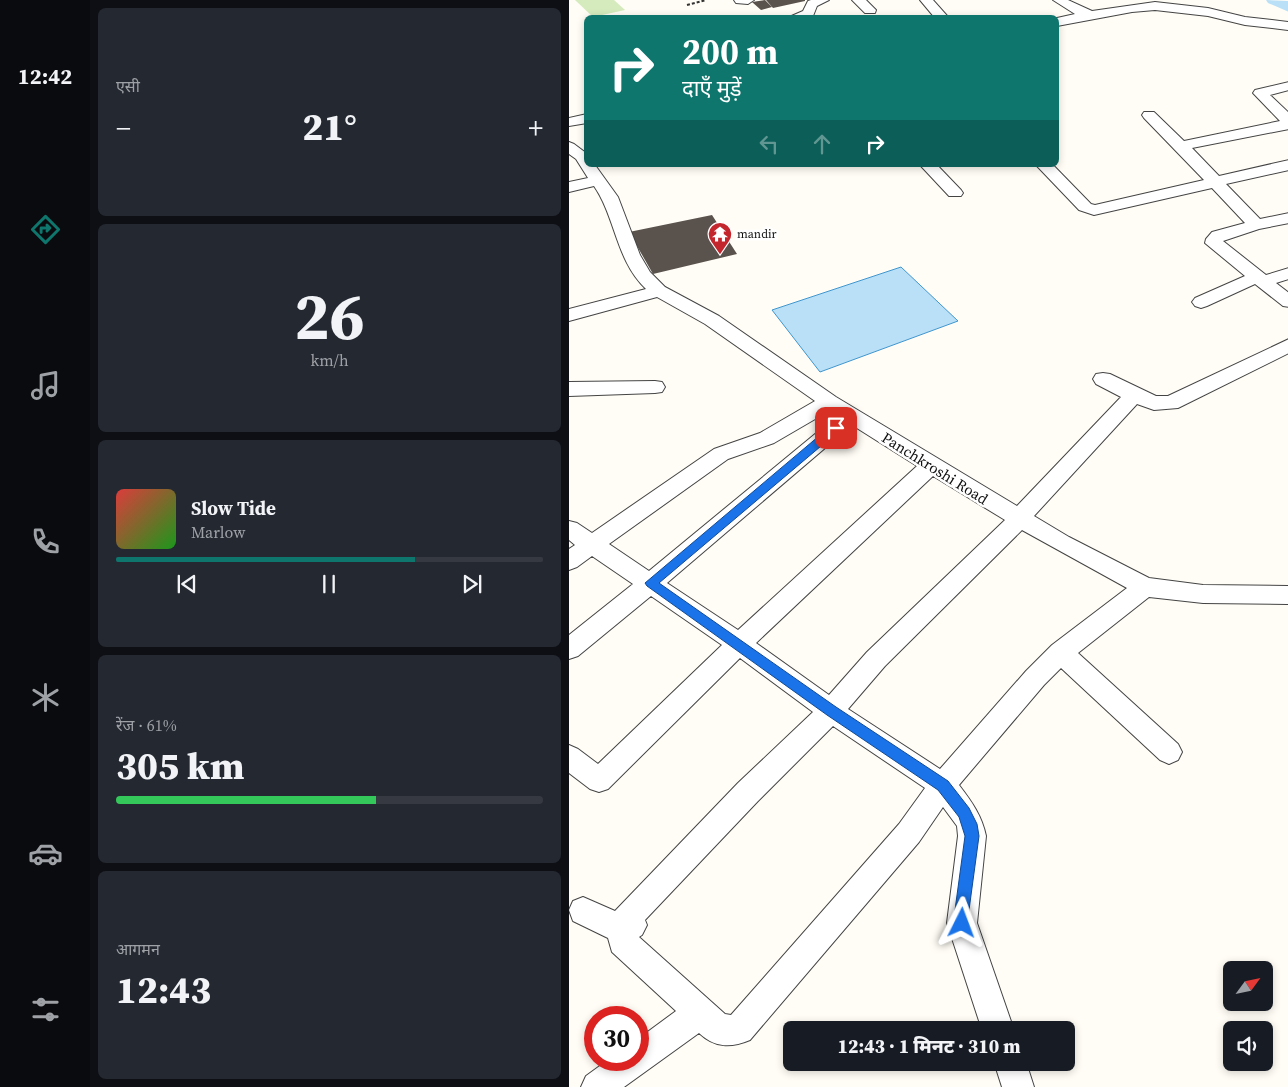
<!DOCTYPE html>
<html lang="hi">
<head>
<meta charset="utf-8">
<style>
  body { margin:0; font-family:"Source Serif 4","Noto Sans Devanagari",serif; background:#242831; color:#f1f3f6; height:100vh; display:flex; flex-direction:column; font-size:19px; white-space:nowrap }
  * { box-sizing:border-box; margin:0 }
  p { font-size:16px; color:#9ea1a6 }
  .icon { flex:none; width:28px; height:28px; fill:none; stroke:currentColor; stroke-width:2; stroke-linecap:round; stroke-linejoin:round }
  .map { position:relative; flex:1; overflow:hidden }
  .panel { display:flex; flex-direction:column; gap:8px; padding:8px; background:#0d0f14; width:479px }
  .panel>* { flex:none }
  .hud { position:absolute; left:15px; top:15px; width:475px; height:152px; border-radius:8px; box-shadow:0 2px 8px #0003; background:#0f766e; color:#fff; overflow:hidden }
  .needle { width:32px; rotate:57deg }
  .controls { position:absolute; left:654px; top:961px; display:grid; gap:10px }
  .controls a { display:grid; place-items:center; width:50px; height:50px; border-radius:8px; background:#171b24; box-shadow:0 2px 8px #0003; font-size:25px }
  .speed { position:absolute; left:15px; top:1006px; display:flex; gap:10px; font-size:25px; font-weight:700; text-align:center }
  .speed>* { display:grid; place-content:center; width:65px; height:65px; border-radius:50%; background:#171b24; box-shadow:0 2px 8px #0003; line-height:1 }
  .speed .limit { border:8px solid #d22; background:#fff; color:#111 }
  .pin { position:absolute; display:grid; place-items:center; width:42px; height:42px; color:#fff; margin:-21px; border-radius:10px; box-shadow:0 2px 8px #0006 }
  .me { position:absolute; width:55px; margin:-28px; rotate:3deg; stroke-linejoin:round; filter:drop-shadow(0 0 4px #0008) }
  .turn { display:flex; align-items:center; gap:18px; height:105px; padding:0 15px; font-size:22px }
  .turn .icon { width:65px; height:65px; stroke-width:2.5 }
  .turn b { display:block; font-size:35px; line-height:42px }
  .lanes { display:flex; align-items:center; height:48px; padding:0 15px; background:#0003; justify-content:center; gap:25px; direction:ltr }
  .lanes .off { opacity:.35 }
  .big { font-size:38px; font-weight:800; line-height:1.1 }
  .panel .card { flex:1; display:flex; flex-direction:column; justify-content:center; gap:8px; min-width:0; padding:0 18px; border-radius:8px; background:#242831 }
  .panel .dial { align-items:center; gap:0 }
  .dial b { font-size:65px; line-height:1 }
  .song { display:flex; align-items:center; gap:15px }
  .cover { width:60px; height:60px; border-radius:8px; background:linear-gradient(135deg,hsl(0 70% 55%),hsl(120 70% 35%)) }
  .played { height:5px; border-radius:2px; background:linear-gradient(90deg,#0f766e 70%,#363941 70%) }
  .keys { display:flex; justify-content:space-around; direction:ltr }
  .heat { display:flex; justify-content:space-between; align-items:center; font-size:28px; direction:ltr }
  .charge { height:8px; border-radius:4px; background:linear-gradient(90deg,#34c759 61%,#363941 0) }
  .trip { position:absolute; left:214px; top:1021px; width:292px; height:50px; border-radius:8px; background:#171b24; box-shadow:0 2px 8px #0003; font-weight:800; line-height:50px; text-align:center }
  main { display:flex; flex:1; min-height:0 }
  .dock { display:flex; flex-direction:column; width:90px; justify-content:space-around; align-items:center; background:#090b0e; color:#9ea1a6 }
  .dock .icon { width:35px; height:35px }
  .dock .selected { color:#0f766e }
  .dock b { font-size:22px; color:#f1f3f6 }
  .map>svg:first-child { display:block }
</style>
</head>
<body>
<main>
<nav class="dock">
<b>12:42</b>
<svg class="icon selected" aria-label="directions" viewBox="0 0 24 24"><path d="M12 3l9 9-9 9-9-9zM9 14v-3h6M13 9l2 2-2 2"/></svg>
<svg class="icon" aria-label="music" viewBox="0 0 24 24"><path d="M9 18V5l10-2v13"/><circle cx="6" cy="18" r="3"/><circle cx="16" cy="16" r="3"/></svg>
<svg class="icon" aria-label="phone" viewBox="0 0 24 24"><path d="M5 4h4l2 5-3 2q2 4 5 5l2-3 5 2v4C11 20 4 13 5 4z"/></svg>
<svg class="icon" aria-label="climate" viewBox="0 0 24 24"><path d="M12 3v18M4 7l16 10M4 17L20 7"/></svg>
<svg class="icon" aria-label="car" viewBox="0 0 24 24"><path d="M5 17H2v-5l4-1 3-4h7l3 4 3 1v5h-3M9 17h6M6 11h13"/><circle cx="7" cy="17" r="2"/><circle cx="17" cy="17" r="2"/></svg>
<svg class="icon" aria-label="filters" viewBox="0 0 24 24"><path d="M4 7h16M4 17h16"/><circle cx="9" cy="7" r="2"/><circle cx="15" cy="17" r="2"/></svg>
</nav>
<section class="panel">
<div class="card"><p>एसी</p>
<div class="heat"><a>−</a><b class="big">21°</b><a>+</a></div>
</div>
<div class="card dial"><b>26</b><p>km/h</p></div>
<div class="card">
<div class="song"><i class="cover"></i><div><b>Slow Tide</b><p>Marlow</p></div></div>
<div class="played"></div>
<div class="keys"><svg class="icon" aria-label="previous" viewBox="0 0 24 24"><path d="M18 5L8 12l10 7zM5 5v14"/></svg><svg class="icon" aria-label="pause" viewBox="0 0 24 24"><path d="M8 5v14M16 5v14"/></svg><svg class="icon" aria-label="next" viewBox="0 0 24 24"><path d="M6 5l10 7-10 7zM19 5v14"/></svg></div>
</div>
<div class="card"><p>रेंज · 61%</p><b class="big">305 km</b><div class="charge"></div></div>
<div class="card"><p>आगमन</p><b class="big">12:43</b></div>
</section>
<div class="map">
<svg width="720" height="1087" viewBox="0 0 720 1087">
  <rect width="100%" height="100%" fill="#fffdf5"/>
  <!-- green -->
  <path fill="#d5ebbd" d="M6,0h39l11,10 -32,7z"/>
  <!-- water -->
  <path fill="#b9e0f7" stroke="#3f96cf" d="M332,267l57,54 -138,51 -48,-62z"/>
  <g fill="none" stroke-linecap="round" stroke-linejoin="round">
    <!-- river -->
    <path fill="#b9e0f7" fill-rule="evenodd" d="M697,0l23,1v11l-21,-9z"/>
  </g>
  <!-- building -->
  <path fill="#5a524d" d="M196,0l7,7 -11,3 -9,-8z
    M197,0h39v1l-32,7z
    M143,215l25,39 -84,20 -24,-42z"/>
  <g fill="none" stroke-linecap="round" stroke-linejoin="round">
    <!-- minor casing -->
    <g stroke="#444" stroke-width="2">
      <path id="minor" d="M165,0h20l-6,4 -12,-1z
        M242,0h18l-12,6 -4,10 -26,2 16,-7 5,-10z
        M283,0h14l10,10 -1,3h-10z
        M351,0h13l16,18h-14z
        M484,0h15l24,11 63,-9 53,6 37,9 44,5v8l-44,-5 -37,-9 -53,-6 -23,2 -75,14v-8l18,-4z
        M720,82v8l-19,5 19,18v16l-97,19 27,28 70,-16v10l-63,14 34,35 29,-6v10l-30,6 -36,12 43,34 23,-7v11l-13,4 13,10v14l-6,-1 -28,-22 -48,22 -6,2 -6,-2 -3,-4 3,-4 50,-22 -40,-33 1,-4 6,-7 33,-9 -33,-35 -118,27 -15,-5 -43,-45h17l38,39 4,1 109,-25 -60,-62 -2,-3 2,-3h10l30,29 96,-20 -27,-28 2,-3z
        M18,114v9l-18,3v-8z
        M0,142l5,2 12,9 1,12h8l23,32 22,58 10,17 15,15 54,29 117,81 181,109 104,-109 -25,-13 -3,-5 3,-5 7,-1 7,1 46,22h12l121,-57v14l-111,55 -24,2 -17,-6 -103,112 35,21 80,41 54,7 86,1v18l-86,-1 -54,-6 -71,56 100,91 4,8 -4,8 -9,4 -9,-4 -99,-92 -17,17 -85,100c13,17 23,31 27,51l-9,87 37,107h-32l-35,-107 11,-87 -1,-10 -14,-19 -24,35 -169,198c-19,8 -35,8 -51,-7l-75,54h-43l5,-11 22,-16h30v-21l38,-28 -64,-59 -4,-14 -35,-17 -4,-11 4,-9 10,-4 32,14 123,-128 75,-71 -73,-54 -132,131 -9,3 -9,-3 -21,-16v-28l9,4 20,15 124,-119 -71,-49 -73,60 -9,3v-24l64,-51 -41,-28 -15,11 -8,3v-21l6,-4 -6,-5v-19l8,2 15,10 122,-84 46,-16 55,-32 -110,-77 -48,-27 -88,24v-12l77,-20c-30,-28 -30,-71 -52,-103l-25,6v-10l19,-4 -12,-19 -7,-5zM260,411l8,5 -188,155 -40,-27 119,-85 46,-16zM283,425l65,41 -179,164 -71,-47zM364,476l72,44 -138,132 -38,43 -73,-52zM453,530l105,58 -75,57 -26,26 -86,98 -92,-60 37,-43zM264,726l92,62 -26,36 -168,191 -6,-1 -86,-77 3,-2 5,-10 -2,-5 113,-119z
        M351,165h17l24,25 2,3 -2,3h-12z
        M86,381l7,1 3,5 -3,5 -7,1 -86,3v-14z
        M425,1062h32l8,25h-32z"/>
    </g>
    <!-- path -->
    <path stroke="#333" stroke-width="2" stroke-dasharray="3 2" stroke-linecap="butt" d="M118,5l19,-5"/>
    <!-- minor -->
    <use href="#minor" fill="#fff" fill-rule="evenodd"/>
  </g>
  <!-- route -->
  <path fill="#1a73e8" stroke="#114b97" d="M267,424l4,1 1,3 -1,2 -181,153 177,124 112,74 21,27 8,16 2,12 -10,74 1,13 -2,5 -6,2 -5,-2 -2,-18 10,-74 -6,-19 -21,-27 -111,-75 -180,-129 -2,-3 187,-158z"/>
  <!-- icons -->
  <defs>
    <g id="temple-pin" transform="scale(1.25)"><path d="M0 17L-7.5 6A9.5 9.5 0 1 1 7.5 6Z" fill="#c4262e" stroke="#fff"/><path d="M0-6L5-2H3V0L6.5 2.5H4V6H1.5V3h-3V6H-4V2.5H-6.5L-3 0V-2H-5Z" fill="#fff"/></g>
  </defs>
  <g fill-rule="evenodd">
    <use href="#temple-pin" x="151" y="234"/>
  </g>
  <g text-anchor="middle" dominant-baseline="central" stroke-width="5" stroke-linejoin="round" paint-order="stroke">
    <!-- far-poi labels -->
    <g font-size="12" fill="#111" stroke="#fff" text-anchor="start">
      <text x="168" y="234">mandir</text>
    </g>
    <!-- street labels -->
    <g font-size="15" fill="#111" stroke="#fff">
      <text transform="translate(366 468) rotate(32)">Panchkroshi Road</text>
    </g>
  </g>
</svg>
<div class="controls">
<a><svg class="needle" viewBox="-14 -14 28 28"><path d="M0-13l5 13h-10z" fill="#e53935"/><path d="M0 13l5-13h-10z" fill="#9ea1a6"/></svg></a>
<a><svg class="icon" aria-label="sound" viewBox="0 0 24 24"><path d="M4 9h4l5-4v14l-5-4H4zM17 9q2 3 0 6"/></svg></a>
</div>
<div class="speed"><div class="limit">30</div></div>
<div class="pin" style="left:267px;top:428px;background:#d93025"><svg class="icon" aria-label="arrive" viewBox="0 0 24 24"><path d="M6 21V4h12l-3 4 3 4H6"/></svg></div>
<svg class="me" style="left:393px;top:923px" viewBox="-20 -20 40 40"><path d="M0-17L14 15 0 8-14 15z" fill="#1a73e8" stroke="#fff" stroke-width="4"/></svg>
<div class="trip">12:43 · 1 मिनट · 310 m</div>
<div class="hud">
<div class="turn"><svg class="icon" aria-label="right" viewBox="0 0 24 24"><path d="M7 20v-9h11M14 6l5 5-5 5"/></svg><div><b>200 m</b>दाएँ मुड़ें</div></div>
<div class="lanes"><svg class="icon off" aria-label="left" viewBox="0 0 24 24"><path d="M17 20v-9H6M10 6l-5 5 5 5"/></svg><svg class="icon off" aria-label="ahead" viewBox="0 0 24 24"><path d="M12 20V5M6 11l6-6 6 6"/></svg><svg class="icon" aria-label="right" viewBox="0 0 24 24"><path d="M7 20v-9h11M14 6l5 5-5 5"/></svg></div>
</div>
</div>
</main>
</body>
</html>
